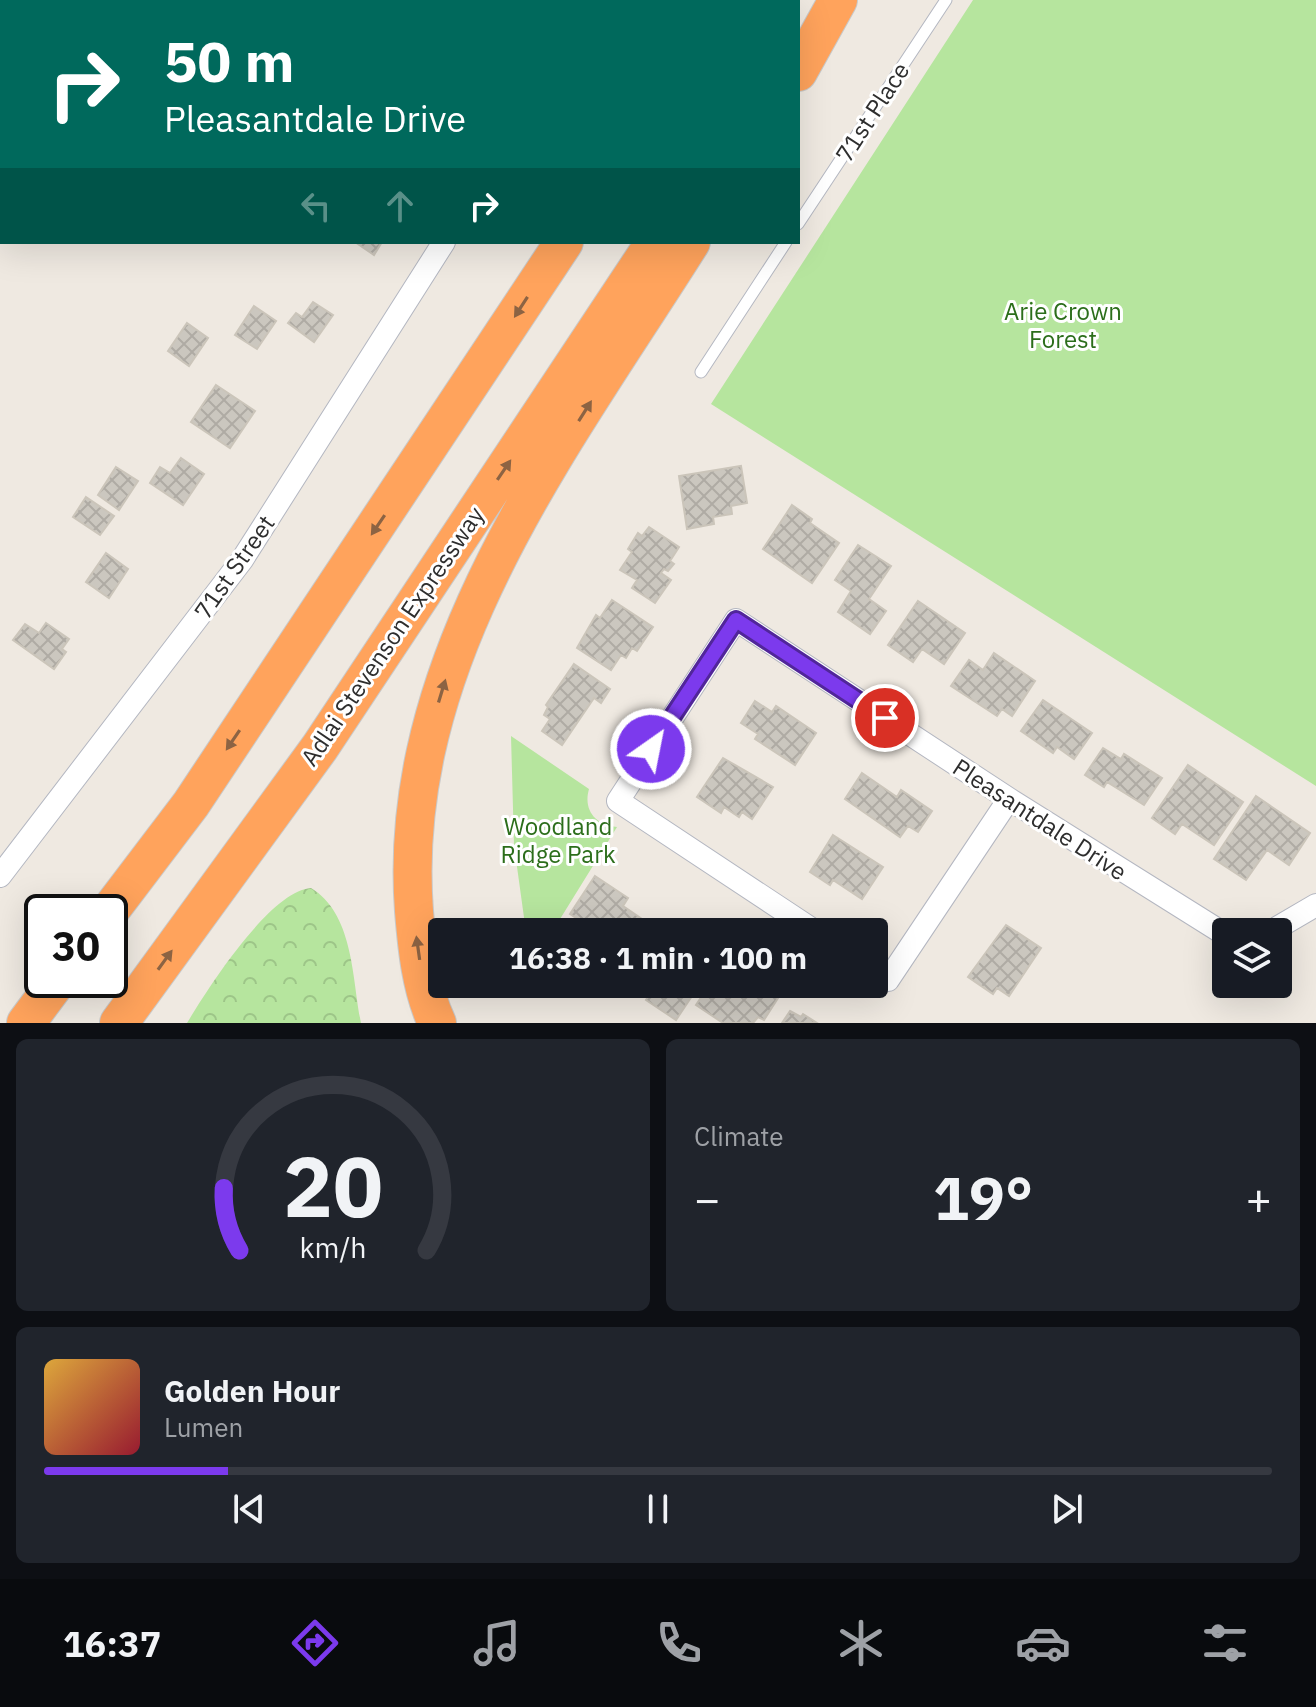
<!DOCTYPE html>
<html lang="en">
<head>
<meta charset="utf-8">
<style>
  body { margin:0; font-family:"IBM Plex Sans",sans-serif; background:#20242c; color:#f1f3f6; height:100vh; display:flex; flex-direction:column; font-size:30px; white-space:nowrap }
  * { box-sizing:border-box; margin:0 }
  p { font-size:26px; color:#9ea1a6 }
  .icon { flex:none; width:44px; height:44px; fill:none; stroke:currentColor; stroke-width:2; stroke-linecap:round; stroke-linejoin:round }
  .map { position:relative; height:1023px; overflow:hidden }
  .sheet { display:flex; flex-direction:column; gap:16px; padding:16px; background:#0d0f14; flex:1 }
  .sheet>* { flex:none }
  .top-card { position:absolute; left:0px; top:0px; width:800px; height:244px; box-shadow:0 8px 32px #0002; background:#00695c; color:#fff; overflow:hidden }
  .buttons { position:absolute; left:1212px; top:918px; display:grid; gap:16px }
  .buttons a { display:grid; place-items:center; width:80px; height:80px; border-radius:8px; background:#171b24; box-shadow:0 8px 32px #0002; font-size:40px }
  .speed { position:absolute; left:24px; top:894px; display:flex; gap:16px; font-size:40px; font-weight:700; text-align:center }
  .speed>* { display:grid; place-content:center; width:104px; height:104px; border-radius:50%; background:#171b24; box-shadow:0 8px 32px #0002; line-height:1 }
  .speed .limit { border:4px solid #111; border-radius:12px; background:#fff; color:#111 }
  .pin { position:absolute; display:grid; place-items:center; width:68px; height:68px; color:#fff; margin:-34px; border:4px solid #fff; border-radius:50%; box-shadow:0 2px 8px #0007 }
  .me { position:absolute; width:88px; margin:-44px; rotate:33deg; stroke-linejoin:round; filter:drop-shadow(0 0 6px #0008) }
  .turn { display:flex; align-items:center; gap:28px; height:168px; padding:0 32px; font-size:36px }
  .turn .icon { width:104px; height:104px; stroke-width:2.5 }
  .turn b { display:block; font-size:56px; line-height:68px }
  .lanes { display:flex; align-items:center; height:76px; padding:0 32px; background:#0003; justify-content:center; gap:40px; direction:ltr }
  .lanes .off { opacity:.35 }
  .big { font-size:60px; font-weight:800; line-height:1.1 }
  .sheet .widget { flex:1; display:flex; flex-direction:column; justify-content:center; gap:12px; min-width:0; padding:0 28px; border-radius:12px; background:#20242c }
  .sheet .dial { align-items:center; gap:0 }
  .dial svg { height:208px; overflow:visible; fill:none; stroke:#363941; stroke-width:7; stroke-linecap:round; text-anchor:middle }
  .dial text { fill:#f1f3f6; stroke:none }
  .song { display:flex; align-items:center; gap:24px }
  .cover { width:96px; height:96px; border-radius:12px; background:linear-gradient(135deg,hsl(40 70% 55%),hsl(350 70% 35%)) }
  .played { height:8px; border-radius:4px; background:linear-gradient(90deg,#7c3aed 15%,#363941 15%) }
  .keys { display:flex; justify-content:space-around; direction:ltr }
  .heat { display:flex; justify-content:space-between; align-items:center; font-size:44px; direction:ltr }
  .sheet .tiles { flex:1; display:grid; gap:16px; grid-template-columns:1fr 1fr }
  .widget:last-child { grid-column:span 2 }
  .trip { position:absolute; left:428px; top:918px; width:460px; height:80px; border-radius:8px; background:#171b24; box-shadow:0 8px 32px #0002; font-weight:800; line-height:80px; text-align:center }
  .menu { display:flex; height:128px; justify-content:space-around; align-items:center; background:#090b0e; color:#9ea1a6 }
  .menu .icon { width:56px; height:56px }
  .menu .selected { color:#7c3aed }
  .menu b { font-size:36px; color:#f1f3f6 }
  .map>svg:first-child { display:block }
</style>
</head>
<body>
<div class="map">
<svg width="1316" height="1023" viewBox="0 0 1316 1023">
  <defs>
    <pattern id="forest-crowns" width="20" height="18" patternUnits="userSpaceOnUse" patternTransform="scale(2)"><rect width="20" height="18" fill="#b6e59e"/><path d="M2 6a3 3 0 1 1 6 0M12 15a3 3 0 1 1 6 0" fill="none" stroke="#9dc588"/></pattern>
    <pattern id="building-cross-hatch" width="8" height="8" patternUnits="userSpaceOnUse" patternTransform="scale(2)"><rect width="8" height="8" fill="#cbc7bf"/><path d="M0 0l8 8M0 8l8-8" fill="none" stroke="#afaba4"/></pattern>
  </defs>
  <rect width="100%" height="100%" fill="#efe9e1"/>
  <!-- forest -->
  <path fill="url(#forest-crowns)" d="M311,888c43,26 41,91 50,135h-174c21,-35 83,-132 124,-135z"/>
  <!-- park -->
  <path fill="#b6e59e" d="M973,0h343v786l-605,-382z
    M511,736l78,53c-6,21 6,36 28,38l-65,105h-26l-12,-87z"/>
  <!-- building -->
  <path fill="url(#building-cross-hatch)" stroke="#cbc5ba" stroke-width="2" d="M319,0h41l-1,2z
    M2,106v62l-1,2 -1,-61z
    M355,242h27l-8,13z
    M313,302l20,13 -19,27 -26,-19 8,-10 6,4z
    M254,306l22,15 -19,28 -22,-14z
    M187,323l21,15 -19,28 -21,-15z
    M216,385l39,26 -25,37 -39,-26z
    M181,458l23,16 -21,31 -33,-22 10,-16 10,6z
    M741,466l6,37 -16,3 1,8 -19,3 1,7 -27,5 -8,-53z
    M116,467l22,14 -19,29 -21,-15z
    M86,497l28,19 -14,19 -27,-18z
    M792,505l20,14 -2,4 29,20 -27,40 -49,-34z
    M649,527l30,20 -9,14 4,3 -6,7 -4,-2 -3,4 10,7 -16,23 -23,-15 5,-8 -17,-10 12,-18 -4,-3 10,-16 4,3z
    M858,545l33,21 -22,33 17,12 -16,23 -32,-22 13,-21 -16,-11z
    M106,553l22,16 -19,29 -23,-16z
    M612,600l41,27 -16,24 -5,-3 -6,10 -5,-3 -10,15 -34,-22 19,-33 4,3z
    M918,601l47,32 -21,31 -22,-15 -9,13 -25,-17z
    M46,623l23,16 -7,10 4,3 -12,17 -41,-29 12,-16 14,9z
    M994,653l41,28 -23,35 -10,-7 -5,7 -46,-30 18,-26 14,10z
    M574,664l36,25 -9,14 -7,-5 -32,47 -20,-14 8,-12 -6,-4 4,-8 -2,-2z
    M1043,700l49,33 -18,26 -17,-12 -4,6 -32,-22z
    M755,701l17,11 4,-6 40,27 -21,32 -40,-26 3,-5 -17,-11z
    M1103,748l18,11 3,-5 38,24 -18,27 -37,-23 -3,5 -19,-12z
    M723,758l50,29 -21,32 -10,-7 -3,5 -15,-10 -3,6 -24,-16z
    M1188,765l55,37 -29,43 -32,-21 -7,10 -23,-16z
    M862,773l35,24 4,-7 31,21 -14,21 -10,-6 -8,11 -55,-38z
    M1256,796l54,37 -21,32 -22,-15 -21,30 -32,-21z
    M833,835l50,32 -21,32 -29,-19 -3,5 -20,-13z
    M595,876l33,22 -5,8 19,13 -9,13 -25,-3 -11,3 -27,-18z
    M663,921l17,11h-25z
    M1006,925l35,23 -32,48 -12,-8 -4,6 -25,-17z
    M656,984h44l-24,36 -30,-20z
    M710,984h28l7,5 3,-5h9l21,14 -14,22 -6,-3 -5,6h-30l-27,-18z
    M790,1011l11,6 2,-3 14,9h-35z"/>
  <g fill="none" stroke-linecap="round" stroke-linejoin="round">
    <!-- lane casing -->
    <g stroke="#b4b7c1" stroke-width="13">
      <path id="lane" d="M798,224l148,-224
        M701,372l85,-130"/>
    </g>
    <!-- street casing -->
    <g stroke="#b4b7c1" stroke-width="24">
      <path id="street" d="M180,0l3,2
        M0,876l242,-316 202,-318
        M816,932l-198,-131 118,-181 273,179 217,136
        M1270,932l46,-27
        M874,970l14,10 121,-181"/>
    </g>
    <!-- highway casing -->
    <g stroke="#c9c9c9" stroke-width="40">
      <path id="highway" d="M721,2l1,-2
        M798,72l40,-72
        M109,912l82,-108 373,-562
        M26,1023l32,-43
        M119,1023l201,-276 335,-505
        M437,1023c-16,-34 -20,-75 -23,-112 -19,-253 150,-467 277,-669"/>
    </g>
    <!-- lane -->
    <use href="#lane" stroke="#fff" stroke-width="11"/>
    <!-- street -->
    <use href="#street" stroke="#fff" stroke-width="22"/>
    <!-- highway -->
    <use href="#highway" stroke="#ffa35c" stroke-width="38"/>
  </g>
  <!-- one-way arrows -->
  <defs><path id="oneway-solid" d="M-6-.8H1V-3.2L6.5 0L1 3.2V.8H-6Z" transform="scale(2)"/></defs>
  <g fill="#8c6343">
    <use href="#oneway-solid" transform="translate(521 307) rotate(123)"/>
    <use href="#oneway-solid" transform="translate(585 411) rotate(-58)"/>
    <use href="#oneway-solid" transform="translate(504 470) rotate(-56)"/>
    <use href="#oneway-solid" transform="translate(378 525) rotate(124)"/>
    <use href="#oneway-solid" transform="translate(442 691) rotate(-73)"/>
    <use href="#oneway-solid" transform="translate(233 740) rotate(124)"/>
    <use href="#oneway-solid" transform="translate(418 948) rotate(-98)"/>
    <use href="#oneway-solid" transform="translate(165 960) rotate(-54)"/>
  </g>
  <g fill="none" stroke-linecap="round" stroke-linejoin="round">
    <!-- route casing -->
    <g stroke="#51269a" stroke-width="20">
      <path id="route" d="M651,749l85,-129 149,98"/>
    </g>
    <!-- route -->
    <use href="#route" stroke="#7c3aed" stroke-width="14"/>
  </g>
  <g text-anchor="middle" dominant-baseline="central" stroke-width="6" stroke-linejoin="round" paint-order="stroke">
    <!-- street labels -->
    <g font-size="24" fill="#2e2e2e" stroke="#fff">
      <text transform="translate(872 112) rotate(-57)">71st Place</text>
      <text transform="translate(234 567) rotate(-55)">71st Street</text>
      <text transform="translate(392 636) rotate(-56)">Adlai Stevenson Expressway</text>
      <text transform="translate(1040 819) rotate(33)">Pleasantdale Drive</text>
    </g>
    <!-- park labels -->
    <g font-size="24" fill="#2c6e1b" stroke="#fff">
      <text x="1063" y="311">Arie Crown<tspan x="1063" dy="28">Forest</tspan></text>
      <text x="558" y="826">Woodland<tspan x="558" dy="28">Ridge Park</tspan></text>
    </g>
  </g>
</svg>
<div class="buttons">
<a><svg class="icon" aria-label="layers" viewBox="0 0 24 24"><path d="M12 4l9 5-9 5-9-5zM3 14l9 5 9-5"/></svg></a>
</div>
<div class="speed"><div class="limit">30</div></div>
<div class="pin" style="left:885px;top:718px;background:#d93025"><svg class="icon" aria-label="arrive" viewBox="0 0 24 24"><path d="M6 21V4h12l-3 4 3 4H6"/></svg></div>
<svg class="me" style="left:651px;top:749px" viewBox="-20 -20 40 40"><circle r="17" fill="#7c3aed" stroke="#fff" stroke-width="3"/><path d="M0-11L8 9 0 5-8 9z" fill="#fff"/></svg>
<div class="trip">16:38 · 1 min · 100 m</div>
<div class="top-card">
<div class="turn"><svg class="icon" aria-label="right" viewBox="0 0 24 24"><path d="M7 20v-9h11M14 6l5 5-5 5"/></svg><div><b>50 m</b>Pleasantdale Drive</div></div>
<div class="lanes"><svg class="icon off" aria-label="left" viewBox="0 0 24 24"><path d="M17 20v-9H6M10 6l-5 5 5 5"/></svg><svg class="icon off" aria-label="ahead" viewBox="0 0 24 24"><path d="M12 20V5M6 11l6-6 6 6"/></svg><svg class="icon" aria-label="right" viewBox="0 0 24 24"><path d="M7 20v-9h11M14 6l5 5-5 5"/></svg></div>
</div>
</div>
<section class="sheet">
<div class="tiles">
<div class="widget dial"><svg viewBox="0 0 100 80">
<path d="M14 69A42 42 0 1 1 86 69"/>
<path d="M14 69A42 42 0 0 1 8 45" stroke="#7c3aed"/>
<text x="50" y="56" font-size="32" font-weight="700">20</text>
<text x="50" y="72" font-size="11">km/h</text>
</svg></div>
<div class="widget"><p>Climate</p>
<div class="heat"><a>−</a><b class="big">19°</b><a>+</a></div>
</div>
<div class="widget">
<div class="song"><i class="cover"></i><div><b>Golden Hour</b><p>Lumen</p></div></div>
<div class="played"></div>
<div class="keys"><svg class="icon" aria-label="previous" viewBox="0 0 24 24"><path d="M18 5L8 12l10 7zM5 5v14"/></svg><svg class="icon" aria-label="pause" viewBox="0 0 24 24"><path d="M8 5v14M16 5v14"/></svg><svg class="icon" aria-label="next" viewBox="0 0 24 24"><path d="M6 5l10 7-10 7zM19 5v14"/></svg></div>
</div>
</div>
</section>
<nav class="menu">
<b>16:37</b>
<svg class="icon selected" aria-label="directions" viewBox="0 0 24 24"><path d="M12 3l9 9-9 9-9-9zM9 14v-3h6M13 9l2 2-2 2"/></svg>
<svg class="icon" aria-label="music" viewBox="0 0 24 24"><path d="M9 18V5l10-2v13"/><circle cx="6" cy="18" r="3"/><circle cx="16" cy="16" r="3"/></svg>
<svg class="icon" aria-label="phone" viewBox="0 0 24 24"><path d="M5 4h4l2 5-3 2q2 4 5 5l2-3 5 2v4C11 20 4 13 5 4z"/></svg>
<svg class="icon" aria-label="climate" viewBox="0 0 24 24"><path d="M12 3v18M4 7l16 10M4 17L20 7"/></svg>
<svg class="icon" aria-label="car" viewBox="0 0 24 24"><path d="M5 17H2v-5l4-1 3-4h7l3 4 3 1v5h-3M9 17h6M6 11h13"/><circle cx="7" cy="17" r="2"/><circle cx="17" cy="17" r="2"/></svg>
<svg class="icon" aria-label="filters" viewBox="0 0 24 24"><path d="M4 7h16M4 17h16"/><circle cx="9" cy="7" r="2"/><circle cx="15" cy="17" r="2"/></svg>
</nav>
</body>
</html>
